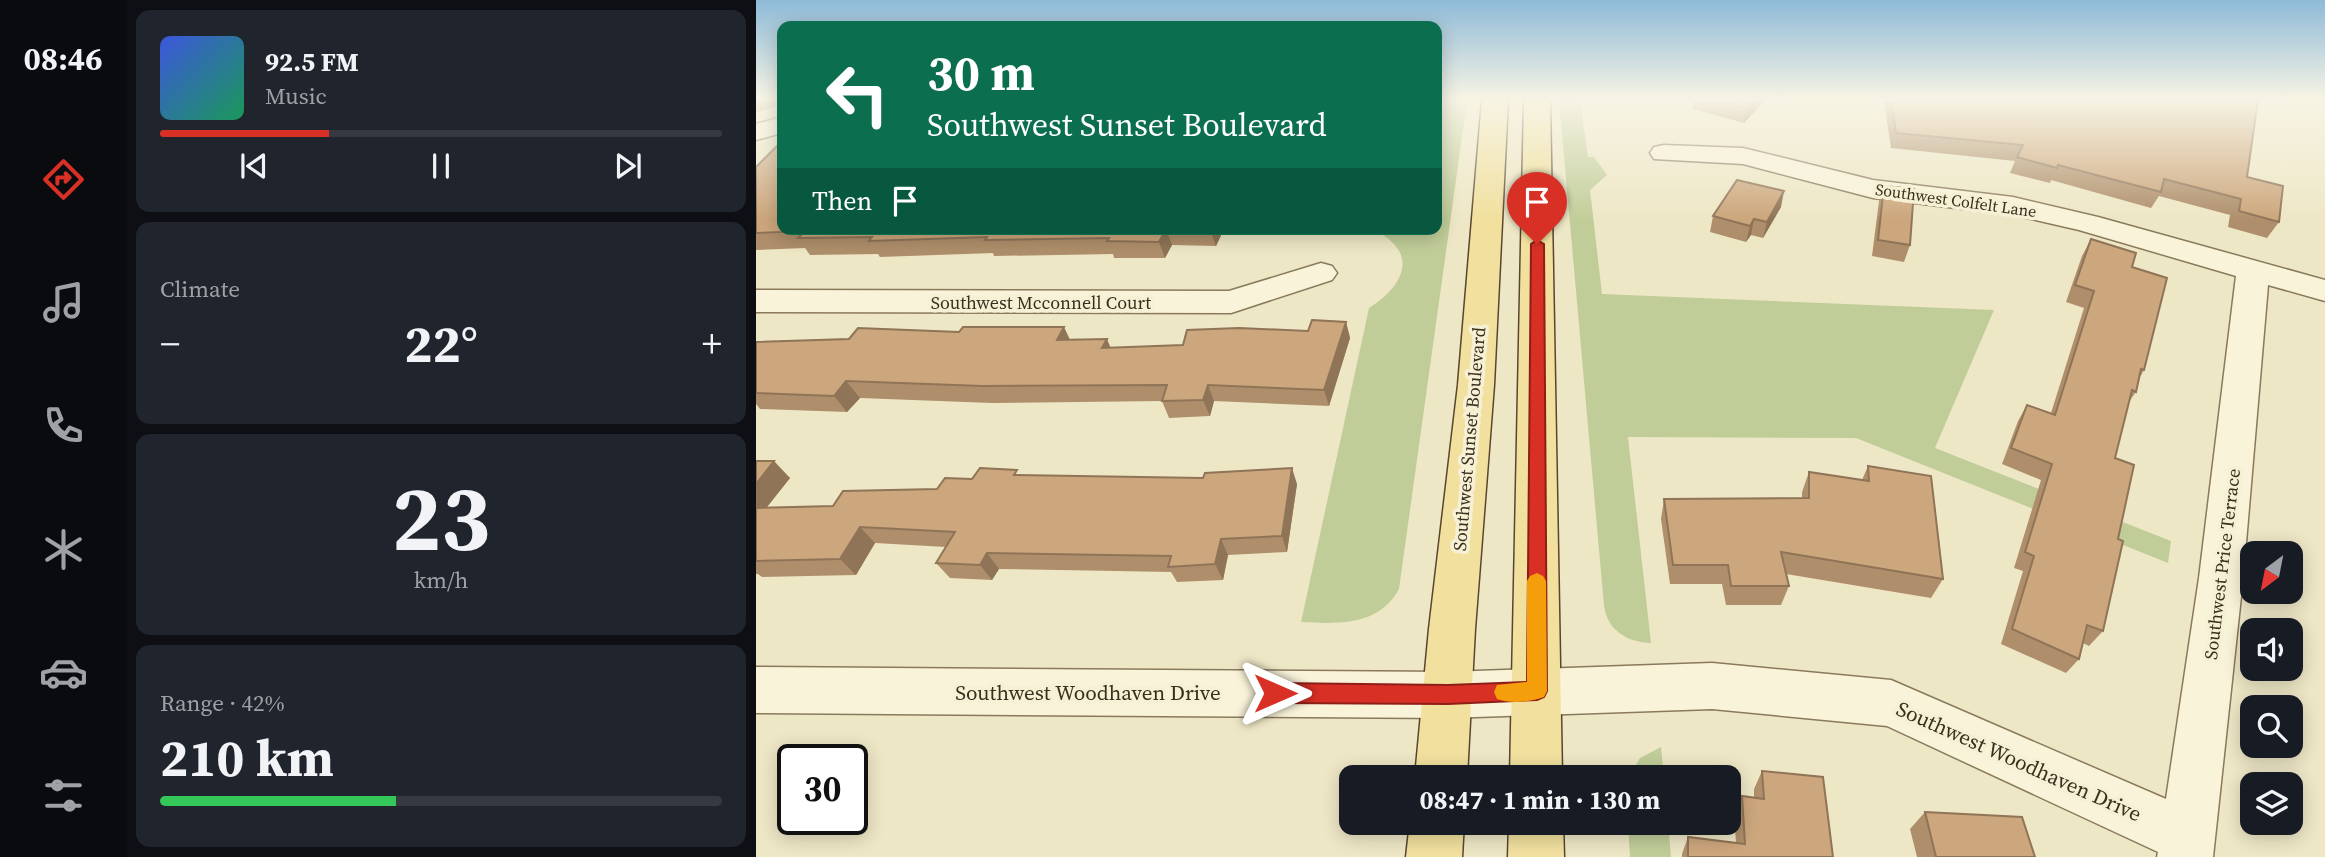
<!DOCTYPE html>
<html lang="en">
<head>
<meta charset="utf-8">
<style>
  body { margin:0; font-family:"Source Serif 4",serif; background:#20242c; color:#f1f3f6; height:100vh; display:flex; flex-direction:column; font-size:26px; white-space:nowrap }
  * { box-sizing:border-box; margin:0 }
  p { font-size:23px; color:#9ea1a6 }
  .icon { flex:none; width:38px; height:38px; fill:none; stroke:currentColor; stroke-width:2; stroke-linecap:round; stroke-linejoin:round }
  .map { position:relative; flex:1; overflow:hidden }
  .drawer { display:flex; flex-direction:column; gap:10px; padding:10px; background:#0d0f14; width:630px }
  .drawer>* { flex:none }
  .guide { position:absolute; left:21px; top:21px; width:665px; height:214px; border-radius:14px; box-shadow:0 4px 18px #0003; background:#0b6e4f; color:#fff; overflow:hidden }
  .needle { width:46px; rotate:212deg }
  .controls { position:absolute; left:1484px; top:541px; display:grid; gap:14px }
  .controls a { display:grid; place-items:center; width:63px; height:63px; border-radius:14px; background:#171b24; box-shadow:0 4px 18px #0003; font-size:35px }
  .speed { position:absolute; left:21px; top:744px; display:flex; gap:14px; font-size:35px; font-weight:700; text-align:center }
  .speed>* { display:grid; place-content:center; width:91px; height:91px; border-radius:50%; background:#171b24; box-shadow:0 4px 18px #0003; line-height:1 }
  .speed .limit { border:4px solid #111; border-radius:10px; background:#fff; color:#111 }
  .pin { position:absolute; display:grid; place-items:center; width:60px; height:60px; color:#fff; margin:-72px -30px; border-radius:50% 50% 50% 0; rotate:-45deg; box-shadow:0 0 7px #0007 }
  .pin .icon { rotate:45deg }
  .me { position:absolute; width:77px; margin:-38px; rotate:90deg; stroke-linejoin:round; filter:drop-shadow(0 0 5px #0008) }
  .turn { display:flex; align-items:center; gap:24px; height:147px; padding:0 35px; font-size:32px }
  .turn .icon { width:91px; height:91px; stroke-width:2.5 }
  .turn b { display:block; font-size:49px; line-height:60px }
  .then { display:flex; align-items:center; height:66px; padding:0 35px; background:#0003; gap:14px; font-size:26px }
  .big { font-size:52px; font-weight:700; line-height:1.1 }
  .drawer .widget { flex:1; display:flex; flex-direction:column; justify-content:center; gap:10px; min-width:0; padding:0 24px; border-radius:14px; background:#20242c }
  .drawer .dial { align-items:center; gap:0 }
  .dial b { font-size:91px; line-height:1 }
  .song { display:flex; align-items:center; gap:21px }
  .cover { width:84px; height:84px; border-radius:10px; background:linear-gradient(135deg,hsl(230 70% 55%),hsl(150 70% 35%)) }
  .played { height:7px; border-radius:4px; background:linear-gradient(90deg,#d93025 30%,#363941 30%) }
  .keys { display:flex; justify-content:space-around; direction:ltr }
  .heat { display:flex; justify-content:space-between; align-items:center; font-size:38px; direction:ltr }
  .charge { height:10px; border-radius:5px; background:linear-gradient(90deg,#34c759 42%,#363941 0) }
  .trip { position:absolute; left:583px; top:765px; width:402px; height:70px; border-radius:14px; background:#171b24; box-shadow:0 4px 18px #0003; font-weight:700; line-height:70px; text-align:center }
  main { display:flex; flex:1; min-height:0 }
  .dock { display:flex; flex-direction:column; width:126px; justify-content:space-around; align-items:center; background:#090b0e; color:#9ea1a6 }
  .dock .icon { width:49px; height:49px }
  .dock .current { color:#d93025 }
  .dock b { font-size:32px; color:#f1f3f6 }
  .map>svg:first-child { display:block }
</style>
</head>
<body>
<main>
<nav class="dock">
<b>08:46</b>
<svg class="icon current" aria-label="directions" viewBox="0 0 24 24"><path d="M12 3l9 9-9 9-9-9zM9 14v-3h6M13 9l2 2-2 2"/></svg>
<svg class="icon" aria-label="music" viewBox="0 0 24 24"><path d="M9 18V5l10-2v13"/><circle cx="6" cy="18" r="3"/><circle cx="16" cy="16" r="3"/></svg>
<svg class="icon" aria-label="phone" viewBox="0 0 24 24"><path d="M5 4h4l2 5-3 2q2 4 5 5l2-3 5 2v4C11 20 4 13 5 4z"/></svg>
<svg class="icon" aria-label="climate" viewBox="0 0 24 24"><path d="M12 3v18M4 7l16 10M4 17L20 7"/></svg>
<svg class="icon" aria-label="car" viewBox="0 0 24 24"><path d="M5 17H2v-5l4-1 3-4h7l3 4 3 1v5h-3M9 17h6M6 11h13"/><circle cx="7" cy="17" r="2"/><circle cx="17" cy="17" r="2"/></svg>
<svg class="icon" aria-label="filters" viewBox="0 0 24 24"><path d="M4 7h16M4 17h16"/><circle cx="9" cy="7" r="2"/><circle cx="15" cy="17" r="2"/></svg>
</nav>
<section class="drawer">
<div class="widget">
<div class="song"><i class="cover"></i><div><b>92.5 FM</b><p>Music</p></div></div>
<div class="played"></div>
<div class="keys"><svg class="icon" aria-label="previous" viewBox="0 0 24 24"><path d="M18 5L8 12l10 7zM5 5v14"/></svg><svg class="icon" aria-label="pause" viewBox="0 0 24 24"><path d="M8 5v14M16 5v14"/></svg><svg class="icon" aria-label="next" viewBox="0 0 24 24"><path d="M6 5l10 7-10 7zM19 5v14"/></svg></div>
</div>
<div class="widget"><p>Climate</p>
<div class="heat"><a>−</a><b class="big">22°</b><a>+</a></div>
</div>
<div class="widget dial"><b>23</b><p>km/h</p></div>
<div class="widget"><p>Range · 42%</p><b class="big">210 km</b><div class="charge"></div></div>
</section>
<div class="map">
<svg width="1569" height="857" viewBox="0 0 1569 857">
  <rect width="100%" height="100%" fill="#eee7c6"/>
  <!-- green -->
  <path fill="#c1cd99" d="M681,100l30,1 -68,488c-20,37 -60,35 -98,33l68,-314c29,-18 51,-49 14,-73l1,-6h53z
    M803,100h21l8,57h6l13,18 -17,15 12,104 392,16 -59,138 236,93 -3,22 -312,-125 -228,-1 23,206c-24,-1 -43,-12 -47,-37z
    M905,747l3,30h-35l11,-19z
    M872,823h40l3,34h-41z"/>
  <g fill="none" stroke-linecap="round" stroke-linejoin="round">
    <!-- minor casing -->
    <g stroke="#8a795b" stroke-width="3">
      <path id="minor" d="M26,117v16l-26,7v-16z
        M908,145l79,3 130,32 140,17 85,20 227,63v21l-57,-16 -25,293 -30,279h-56l1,-5 -271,-126 -175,-17 -264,9 -692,-5v-46l692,5 264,-9 179,17 275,119 33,-221 37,-302 -157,-46 -66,-15 -140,-17 -130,-34 -89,-5 -4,-6 4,-6z
        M565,263l11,3 5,7 -5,7 -101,33 -475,-1v-22l473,1z"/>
    </g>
    <!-- major casing -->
    <g stroke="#58462f" stroke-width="3">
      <path id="major" d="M726,100h26l-14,285 -19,244 -8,148h-52l14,-148 29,-244z
        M768,100h26l12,677h-52z
        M654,822h54l-2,35h-56z
        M753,822h54l1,35h-56z"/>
    </g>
    <!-- minor -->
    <use href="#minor" fill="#f9f3d9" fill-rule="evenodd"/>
    <!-- major -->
    <use href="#major" fill="#f1e09e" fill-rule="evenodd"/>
  </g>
  <!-- wall -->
  <path fill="#af8f6b" d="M938,100h71l-21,23 -51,-14z
    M1128,100h374l-11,77 32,45 -12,16 -39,-11 2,-12 -71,-19 -8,12 -100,-28 -1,3 -40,-10 5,-12 -124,-13z
    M0,167l26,62h442l-8,17 -44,-1 -7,13h-51l-1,-4 -119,2 -1,-3 -113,4 -2,-3 -68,1 -5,-7 -49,2z
    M1128,186l26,59 -6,17 -32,-6 7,-55z
    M1025,207l-18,31 -12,-3 -5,7 -36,-10 3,-16z
    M1335,239l41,28 12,103 -4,7 -4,15 -8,11 -13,55 3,81 -15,92 -14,15 -6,-3 -4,16 -13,14 -65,-29 22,-73 -9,-3 27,-88 -39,-16 16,-43 9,-16 24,8 33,-105 -18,-6 16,-46z
    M590,322l4,16 -21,68 -115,-5 -4,15 -41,2 -7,-17 -170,2 -132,-5 -13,14 -87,-3 -4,-5v-62l314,-2 41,8 72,-3 125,-14z
    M0,461l34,17 -24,30 67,-2 104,-17 35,-10 48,-4 277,9 -10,68 -59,3 -5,25 -46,2 -6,-10 -172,-3 -7,11 -42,-2 -14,-15 10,-16 -71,-4 -19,32 -94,2 -4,-3h-2z
    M1112,466l75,113 -12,19 -145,-24 3,12 -8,19h-55l-4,-21h-52l-9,-65 3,-20 138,-1v-6l7,-20 53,8z
    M1006,771l71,86h-151v-3l6,-17 48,6 -2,-29 8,-18 12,2v-9z
    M1169,812l110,45h-118l-7,-28z"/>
  <!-- shaded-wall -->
  <path fill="#8f7457" d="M0,100h26v5l-26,7z
    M998,100h11l-21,23 2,-15z
    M1028,191l-3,16 -18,31 4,-16z
    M998,219l-3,16 -5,7 4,-16z
    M410,229l6,16 -7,13 -6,-16z
    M455,229h13l-8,17 -6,-16z
    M590,322l4,16 -21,68 -5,-16z
    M308,327l8,17 -15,-4z
    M351,339l7,17 -12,-8z
    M90,381l14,17 -13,14 -13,-16z
    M452,385l6,16 -4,15 -7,-16z
    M18,461l16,17 -34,43v-37z
    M536,468l5,16 -10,68 -5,-16z
    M104,527l15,16 -19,32 -16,-16z
    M465,539l7,16 -5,25 -8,-16z
    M231,553l12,16 -7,11 -12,-15z"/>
  <!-- building -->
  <path fill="#cca67c" stroke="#8f7457" stroke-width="2" d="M961,100h37l-8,8z
    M1135,100h367l-11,77 36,9 -4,36 -40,-11 2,-12 -77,-20 -3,13 -103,-27 -1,3 -40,-11 6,-12 -127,-12z
    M26,141v88h384l-7,13 -52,-1 2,-3 -124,2 2,-3 -118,4 3,-4 -74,1 7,-7 -49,2v-66z
    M981,180l47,11 -17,31 -13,-3 -4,7 -37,-10z
    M1128,186l30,3 -4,56 -32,-5z
    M1335,239l45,14 -4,14 35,11 -23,92 -3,-1 -5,23 -4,-2 -17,68 19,7 -16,74 5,2 -20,90 -16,-6 -8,34 -67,-30 22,-73 -9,-4 27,-88 -41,-16 16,-43 28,10 39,-124 -19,-6z
    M556,320l34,2 -22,68 -116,-5 -5,15 -41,1 5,-16 -185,1 -136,-5 -12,15 -78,-3v-51l93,-3 9,-11 101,4 4,-5h101l-7,13 50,-1 -5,9 81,-3 4,-15 52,-2 69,3z
    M0,461h18l-18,23z
    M1112,466l63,10 12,103 -162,-27 8,34h-58l-3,-21h-55l-9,-66 145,-1v-26l60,9z
    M224,468l37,2 -3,5 189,3 2,-5 87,-5 -10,68 -61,3 -6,25 -47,3 3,-11 -184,-3 -7,12 -44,-2 19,-31 -95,-5 -20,32 -84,2v-53l77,-2 10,-15 94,-2 8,-11 27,1z
    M1006,771l61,6 10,80h-145v-20l57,7 -3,-48 22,3z
    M1169,812l97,5 13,40h-99z"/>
  <!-- sky -->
  <linearGradient id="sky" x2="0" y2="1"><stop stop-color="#8ebad7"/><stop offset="0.45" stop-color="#f7f4e5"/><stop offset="1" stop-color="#f7f4e5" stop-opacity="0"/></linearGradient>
  <rect width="1569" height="220" fill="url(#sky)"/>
  <!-- route -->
  <path fill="#d93025" stroke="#8d1f18" stroke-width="2" d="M781,240l7,4 3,447 -3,6 -7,3 -89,4 -173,-1 -7,-3 -3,-7 3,-7 7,-3 173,2 79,-3 4,-438z"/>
  <!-- slow -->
  <path fill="#f59e0b" d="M781,573l6,3 3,5 1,110 -3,6c-13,5 -34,7 -47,2l-3,-7 3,-7 30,-3v-101l3,-5z"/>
  <g text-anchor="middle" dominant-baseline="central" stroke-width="7" stroke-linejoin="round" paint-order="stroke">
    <!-- far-street labels -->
    <g font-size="16" fill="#3a2f1f" stroke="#f6f0d5">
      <text transform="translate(1200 200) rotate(8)">Southwest Colfelt Lane</text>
    </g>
    <!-- street labels -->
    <g font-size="18" fill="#3a2f1f" stroke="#f6f0d5">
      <text x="285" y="302">Southwest Mcconnell Court</text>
      <text transform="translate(713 439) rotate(-85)">Southwest Sunset Boulevard</text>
      <text transform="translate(1466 564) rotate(-83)">Southwest Price Terrace</text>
    </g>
    <!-- near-street labels -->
    <g font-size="21" fill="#3a2f1f" stroke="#f6f0d5">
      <text x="332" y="692">Southwest Woodhaven Drive</text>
      <text transform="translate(1263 761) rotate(24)">Southwest Woodhaven Drive</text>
    </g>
  </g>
</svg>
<div class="controls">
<a><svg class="needle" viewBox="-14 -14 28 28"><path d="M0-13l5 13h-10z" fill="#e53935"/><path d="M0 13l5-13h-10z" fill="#9ea1a6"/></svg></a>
<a><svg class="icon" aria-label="sound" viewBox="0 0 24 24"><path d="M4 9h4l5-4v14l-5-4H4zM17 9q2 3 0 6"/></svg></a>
<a><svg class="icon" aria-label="search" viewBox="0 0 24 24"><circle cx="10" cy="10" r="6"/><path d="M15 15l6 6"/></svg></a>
<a><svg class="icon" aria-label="layers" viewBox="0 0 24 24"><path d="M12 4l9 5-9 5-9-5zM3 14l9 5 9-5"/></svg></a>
</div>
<div class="speed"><div class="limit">30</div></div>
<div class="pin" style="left:781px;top:244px;background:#d93025"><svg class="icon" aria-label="arrive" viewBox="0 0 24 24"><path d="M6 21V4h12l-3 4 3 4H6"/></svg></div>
<svg class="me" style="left:519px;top:693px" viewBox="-20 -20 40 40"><path d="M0-17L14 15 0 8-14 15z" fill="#d93025" stroke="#fff" stroke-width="4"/></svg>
<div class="trip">08:47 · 1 min · 130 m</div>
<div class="guide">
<div class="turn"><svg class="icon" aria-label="left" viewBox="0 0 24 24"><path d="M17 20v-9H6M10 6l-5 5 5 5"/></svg><div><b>30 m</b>Southwest Sunset Boulevard</div></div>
<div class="then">Then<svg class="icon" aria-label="arrive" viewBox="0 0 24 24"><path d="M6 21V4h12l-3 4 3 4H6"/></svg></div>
</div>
</div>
</main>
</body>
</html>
